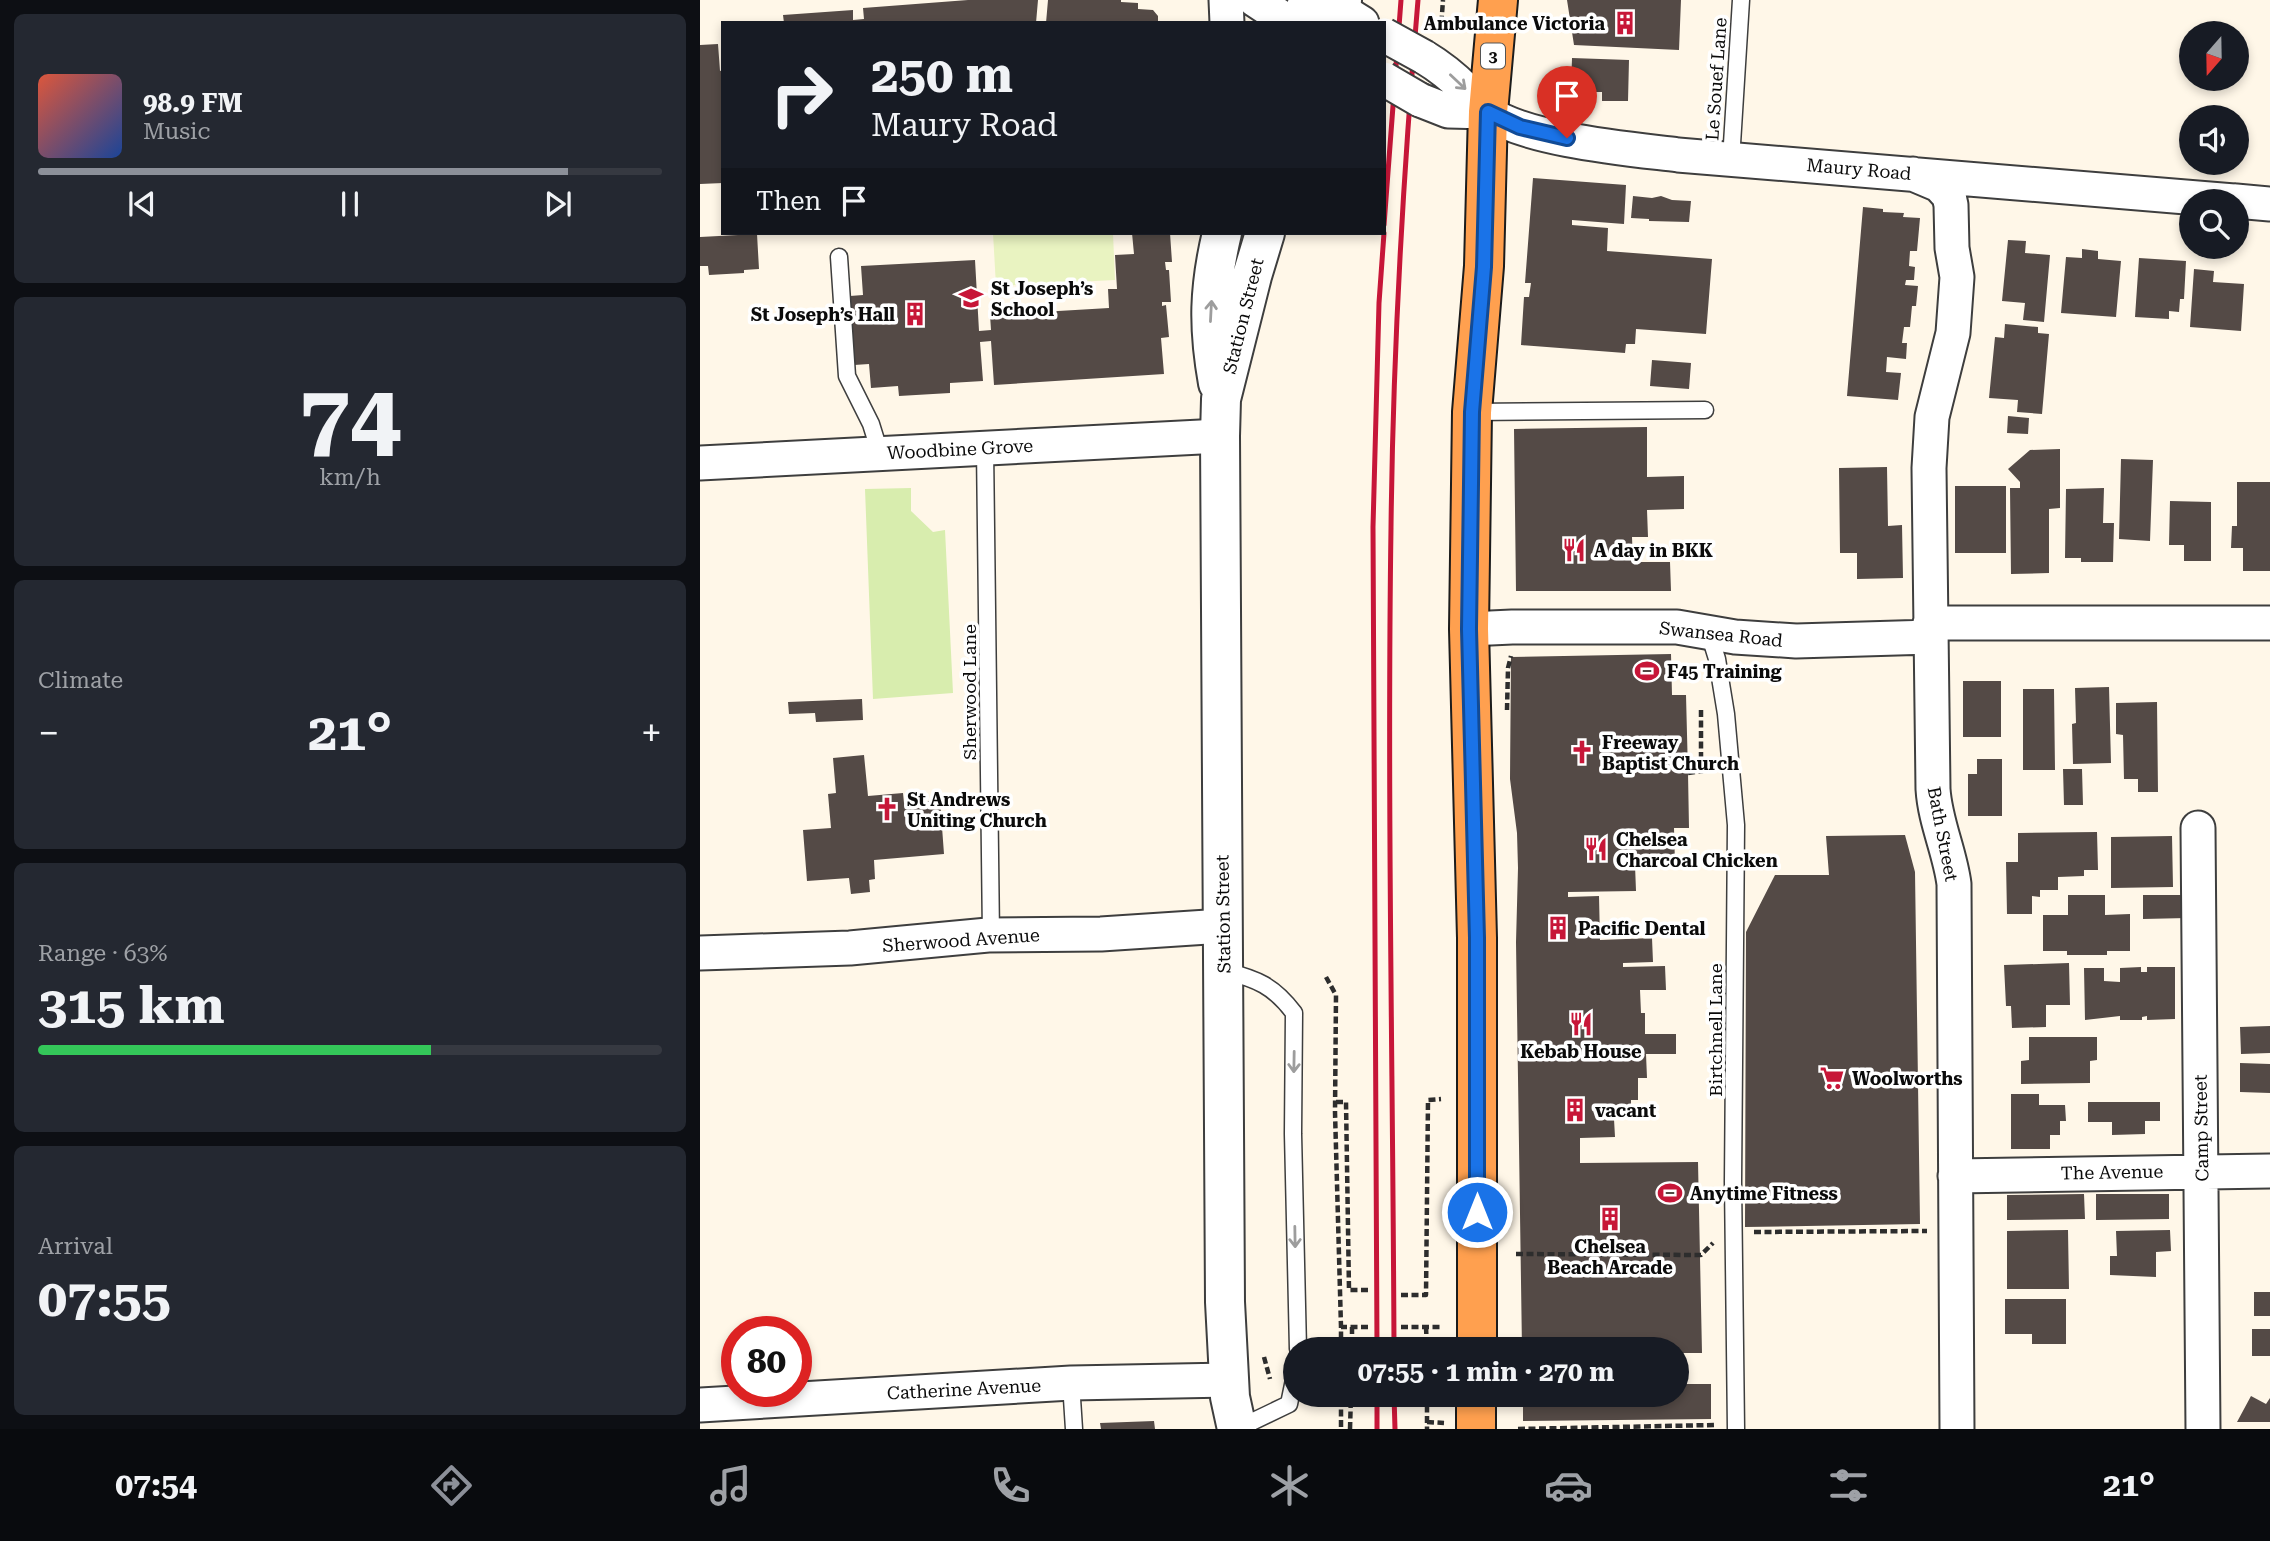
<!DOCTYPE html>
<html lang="en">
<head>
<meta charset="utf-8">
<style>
  body { margin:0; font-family:"Roboto Serif",serif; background:#242831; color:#f1f3f6; height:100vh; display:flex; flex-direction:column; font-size:26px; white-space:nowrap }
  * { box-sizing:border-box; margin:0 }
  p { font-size:23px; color:#9ea1a6 }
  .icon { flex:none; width:38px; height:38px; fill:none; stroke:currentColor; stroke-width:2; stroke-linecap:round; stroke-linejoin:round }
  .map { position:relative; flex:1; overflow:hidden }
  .panel { display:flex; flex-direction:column; gap:14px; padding:14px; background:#0d0f14; width:700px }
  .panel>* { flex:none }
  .guide { position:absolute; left:21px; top:21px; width:665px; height:214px; border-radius:0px; box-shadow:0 4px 10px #0003; background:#171b24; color:#f1f3f6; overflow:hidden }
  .needle { width:46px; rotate:200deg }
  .fabs { position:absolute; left:1479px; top:21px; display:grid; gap:14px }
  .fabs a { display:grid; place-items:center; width:70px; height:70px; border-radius:50%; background:#171b24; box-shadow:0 4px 10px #0003; font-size:35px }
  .speed { position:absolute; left:21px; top:1316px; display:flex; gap:14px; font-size:35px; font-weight:700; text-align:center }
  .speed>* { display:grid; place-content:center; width:91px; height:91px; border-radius:50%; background:#171b24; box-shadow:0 4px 10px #0003; line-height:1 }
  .speed .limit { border:10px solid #d22; background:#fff; color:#111 }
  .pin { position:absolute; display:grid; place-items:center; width:60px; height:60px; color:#fff; margin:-72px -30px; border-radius:50% 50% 50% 0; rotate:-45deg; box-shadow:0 0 7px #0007 }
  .pin .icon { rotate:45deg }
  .me { position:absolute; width:77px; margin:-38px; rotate:0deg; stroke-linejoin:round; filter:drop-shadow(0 0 5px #0008) }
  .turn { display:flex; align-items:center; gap:24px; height:147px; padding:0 35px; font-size:32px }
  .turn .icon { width:91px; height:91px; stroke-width:2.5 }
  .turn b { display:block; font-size:49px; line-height:60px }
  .then { display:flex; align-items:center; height:66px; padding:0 35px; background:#0003; gap:14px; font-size:26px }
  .big { font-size:52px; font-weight:700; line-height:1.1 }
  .panel .tile { flex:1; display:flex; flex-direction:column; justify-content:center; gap:10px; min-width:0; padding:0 24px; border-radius:10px; background:#242831 }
  .panel .dial { align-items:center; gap:0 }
  .dial b { font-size:91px; line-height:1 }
  .song { display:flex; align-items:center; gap:21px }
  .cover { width:84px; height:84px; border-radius:10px; background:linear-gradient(135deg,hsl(10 70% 55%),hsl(220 70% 35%)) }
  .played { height:7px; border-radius:4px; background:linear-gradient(90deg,#8c9099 85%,#363941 85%) }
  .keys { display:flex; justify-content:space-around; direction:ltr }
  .heat { display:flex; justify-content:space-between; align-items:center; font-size:38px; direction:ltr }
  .charge { height:10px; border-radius:5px; background:linear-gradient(90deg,#34c759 63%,#363941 0) }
  .trip { position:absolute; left:583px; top:1337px; width:406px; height:70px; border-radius:35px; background:#171b24; box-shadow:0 4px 10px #0003; font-weight:700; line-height:70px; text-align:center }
  .dock { display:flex; height:112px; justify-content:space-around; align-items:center; background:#090b0e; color:#9ea1a6 }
  .dock .icon { width:49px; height:49px }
  .dock .active { color:#8c9099 }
  .dock b { font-size:32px; color:#f1f3f6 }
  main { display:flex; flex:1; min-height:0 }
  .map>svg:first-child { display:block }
</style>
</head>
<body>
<main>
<section class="panel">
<div class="tile">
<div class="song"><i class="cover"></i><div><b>98.9 FM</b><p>Music</p></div></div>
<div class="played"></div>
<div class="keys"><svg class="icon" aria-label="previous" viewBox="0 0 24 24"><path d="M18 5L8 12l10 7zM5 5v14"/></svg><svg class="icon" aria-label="pause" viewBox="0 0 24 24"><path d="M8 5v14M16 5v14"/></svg><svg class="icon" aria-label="next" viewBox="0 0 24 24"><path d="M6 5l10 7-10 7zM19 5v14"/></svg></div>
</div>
<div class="tile dial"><b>74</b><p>km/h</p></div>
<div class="tile"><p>Climate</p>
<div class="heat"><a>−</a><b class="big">21°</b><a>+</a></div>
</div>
<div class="tile"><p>Range · 63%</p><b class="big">315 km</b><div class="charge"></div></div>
<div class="tile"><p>Arrival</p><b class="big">07:55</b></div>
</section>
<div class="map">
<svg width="1570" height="1429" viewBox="0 0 1570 1429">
  <rect width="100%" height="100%" fill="#fff7e8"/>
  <!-- green -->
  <path fill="#d8edae" d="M211,488v23l22,21 12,-2 8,163 -80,6 -8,-210z"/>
  <!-- pitch -->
  <path fill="#e9f3c1" d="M293,233h120l2,47 -119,6z"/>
  <!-- building -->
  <path fill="#544a46" d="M268,0h70l-2,23h-252l-1,-8 70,-5v10l11,-1 -1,-11z
    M348,0h73v2l17,1v6l15,1 5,6v7h-112z
    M867,0h114l-2,50 -105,-5z
    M18,44l2,27 3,-1v34h-2l2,79 -23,1v-139z
    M872,58l57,2 -1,41h-26v-9h-31z
    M833,178l93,7 -2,39 -52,-4v5l36,3 -1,23 105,8 -6,75 -70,-5 -1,15h-9l-1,9 -104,-8 3,-48h5l2,-14h-6z
    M933,196l19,2 9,-2 11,4 19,1 -2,21 -40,-1v-2l-18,-1z
    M1163,207l20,2v3l21,1 -1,4 17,1 -3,33h-7l-1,15 6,1 -1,13h-8l-1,5 13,1 -2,20h-4l-2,21h-6l-2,16h5l-1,16 -19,-2 -1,15 15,1 -3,27 -51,-4z
    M432,233h38l2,29h-7l1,8h3l2,32h-9v4l4,-1 3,32 -8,1 3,36 -170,11 -3,-44 -11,1 3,39 -33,2v10l-51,3 -1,-10 -27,2 -2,-24 -15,1 -4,-69 13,-1 -2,-29 114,-6 4,71 12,-1 -1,-15 119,-7 -1,-19h9l-2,-34 19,-1z
    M57,234l2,35 -15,1v3l-35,2 -1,-9h-8v-29z
    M1308,240l18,1 -1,12 25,2 -6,67 -21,-2 2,-17 -23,-2z
    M1382,249l16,2v8l23,2 -5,56 -55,-4 5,-56 16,1z
    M1439,258l47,3 -2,38h-4l-1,13 -10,-1v8l-34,-2z
    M1494,269l20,2 -1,11 31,2 -3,47 -51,-4z
    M1305,324l33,3v6l11,1 -7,80 -25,-2 1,-12 -29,-2 6,-61 9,1z
    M952,360l39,3 -2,26 -39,-3z
    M1308,416l21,2 -1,16 -21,-1z
    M947,427v50l37,-1v33l-37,1 1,27h-16l1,25h37l1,29h-155l-2,-162z
    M1360,449v59l-11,1v64l-38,1 -1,-86h10v-6l-12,-13 22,-19z
    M1421,459l32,1 -3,81 -31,-2z
    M1187,467l1,59 14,-1 1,53 -46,1v-26h-17l-1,-85z
    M1537,482h33v89h-27v-23h-12l1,-22h5z
    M1255,486h51v67h-51z
    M1404,488l-1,35h11l-1,39h-32v-4h-16l1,-69z
    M1470,501l41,1v59h-27v-16h-15z
    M971,654l1,41h14l2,78 1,55h-15l1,36 -40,1 1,26 -68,1v5l31,-1 1,44 52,-2 1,24 -30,1v4l42,-1 1,24h-26l1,23h4v21h31v20h-30l1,24h-9v22h-7v19h-17l1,18 -35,1v25l118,-1 4,191h-26v-4h-154l-6,-407 2,-74 -1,-35 -7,-54 1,-122z
    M1263,681h38v56h-38z
    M1409,687l2,76 -38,1 -1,-40 4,-1 -1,-35z
    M1323,689h31l1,81h-32z
    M162,699l1,21 -47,2 -1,-9 -26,1 -1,-12z
    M1457,702l1,90h-20v-13h-14l-1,-44 -7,-1v-31z
    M164,755l4,41 35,-3 1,10 36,-3 4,54 -70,6 1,19 -6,1 1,12 -19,2 -2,-16 -42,3 -4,-51 28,-2 -3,-34 8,-1 -3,-35z
    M1277,759h25v57h-34v-42h9z
    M1363,769h19l1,36h-19z
    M1397,832l1,38h-14v6l-26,1v13h-18v7l-8,-1v18h-25l-1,-52h12v-29z
    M1205,835l10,37 5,352 -175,3 1,-295 29,-57h54l-3,-39z
    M1472,836l1,51 -62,1v-51z
    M1368,895h37v20l25,-1v37h-23v4h-40v-4h-24v-36h25z
    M1443,895h44v23l-44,1z
    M1369,963l1,42h-24v22l-34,1 -1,-22h-5l-2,-41z
    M1441,967v5h6v-5h28v52l-28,1v-4l-5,1v3h-22v-4l-35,4 -1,-52h20v13l16,1v-14z
    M1570,1026v27l-29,1 -1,-27z
    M1329,1037h68v23l-7,1v22l-69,1v-23l8,-1z
    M1540,1063l30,1v29l-30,-1z
    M1311,1094h28v11h26l1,16h-6v14h-10v14h-39z
    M1388,1102h72v19h-15v13l-33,1v-13h-24z
    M1384,1194l1,25 -78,1v-25z
    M1396,1194h73v25l-73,1z
    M1368,1230l1,59h-62v-58z
    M1470,1230l1,21 -15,1v25l-46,-2v-19h7l-1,-25z
    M1554,1292h16v24h-16z
    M1305,1299h61v45h-34v-10h-27z
    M1552,1329h18v27h-18z
    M976,1384h35v35l-188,2v-26h153z
    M1551,1396l15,8 4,-6v24h-33z
    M454,1421l1,8h-54l-1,-6z"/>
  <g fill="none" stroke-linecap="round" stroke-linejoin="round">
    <!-- service casing -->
    <g stroke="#3e3e3e" stroke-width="19">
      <path id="service" d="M1031,160l10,-160
        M139,257l8,119 24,48 9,29
        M772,412l233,-2
        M285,448l6,488
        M1009,633l8,26 9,55 10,111 -3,357 3,247
        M525,971c32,8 49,15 69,42l-1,121 5,215
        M371,1383l3,46
        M537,1429l52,-25 6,-29"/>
    </g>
    <!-- minor casing -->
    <g stroke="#3e3e3e" stroke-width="37">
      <path id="minor" d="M526,0l1,23
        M555,0l35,23
        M641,10l21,13
        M724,57c15,9 29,20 42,33 8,7 15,17 23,23 38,27 141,36 189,42l556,46
        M720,100l28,11 40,1
        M1213,174l26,11 10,11 2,9 1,43 5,29 -4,56 -21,84 -3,51 4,321c2,33 17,63 21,95l3,545
        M1536,201l34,3
        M0,463l520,-27
        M1230,623h340
        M769,629l43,-2h165l58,10 61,4 135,-4
        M1498,828l5,601
        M0,953l150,-5 138,-13 113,-1 122,-8
        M1255,1176l315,-5
        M0,1405l371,-22 158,-3"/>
    </g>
    <!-- tertiary casing -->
    <g stroke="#3e3e3e" stroke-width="42">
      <path id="tertiary" d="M602,23l6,-23
        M638,23l4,-23
        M518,383c-10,-56 -9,-95 4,-150
        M537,1429l-7,-32 -5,-95 -5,-866 1,-37 31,-123 13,-43"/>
    </g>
    <!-- trunk casing -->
    <g stroke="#1c1c1c" stroke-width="42">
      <path id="trunk" d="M777,1349v-411l-8,-309 3,-217 12,-146 4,-154 10,-112
        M776,1429v-34"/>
    </g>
    <!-- path -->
    <path stroke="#2d2d2d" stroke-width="4.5" stroke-dasharray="7 3.5" stroke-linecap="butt" d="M736,29l5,-1 2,-28
      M807,710l1,-42 3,-12
      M1001,710v62
      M988,773l15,-2
      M626,977l10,18 -1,117 6,215
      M636,1102h10l3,188h21
      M1054,1232l173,-1
      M816,1254l185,1 12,-12
      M701,1295h25l2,-195 13,-1
      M701,1327h42
      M726,1327l1,22
      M641,1349v-22h29
      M652,1349v-3
      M564,1357l6,22
      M727,1395v34
      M727,1422l17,1
      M641,1427v-32
      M650,1429l1,-34
      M818,1429l196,-4"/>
    <!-- service -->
    <use href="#service" stroke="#fff" stroke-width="16"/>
    <!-- minor -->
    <use href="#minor" stroke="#fff" stroke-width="33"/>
    <!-- tertiary -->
    <use href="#tertiary" stroke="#fff" stroke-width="38"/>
    <!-- trunk -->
    <use href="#trunk" stroke="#ffa04f" stroke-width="38"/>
    <!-- rail -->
    <path stroke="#c71638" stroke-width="5" d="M684,225l17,-225
      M677,1349l-4,-822 6,-224 5,-70
      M694,1349c-1,-273 -7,-547 -3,-821 2,-176 12,-352 27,-528
      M677,1395v34
      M694,1395l1,34"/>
    <!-- minor-bridge casing -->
    <g stroke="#3e3e3e" stroke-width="37" stroke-linecap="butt">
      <path id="minor-bridge" d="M684,35l40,22
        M684,79l36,21"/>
    </g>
    <!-- path-bridge -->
    <path stroke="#2d2d2d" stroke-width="4.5" stroke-dasharray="7 3.5" stroke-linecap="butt" d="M652,1327v19h74"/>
    <!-- minor-bridge -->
    <use href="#minor-bridge" stroke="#fff" stroke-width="33"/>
  </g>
  <!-- one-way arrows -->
  <defs><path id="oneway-shaft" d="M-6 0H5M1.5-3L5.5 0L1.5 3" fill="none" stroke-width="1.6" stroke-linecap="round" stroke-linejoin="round" transform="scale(1.75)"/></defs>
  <g stroke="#9d9d9d">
    <use href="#oneway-shaft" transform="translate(758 82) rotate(43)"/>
    <use href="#oneway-shaft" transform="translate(511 311) rotate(-87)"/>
    <use href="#oneway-shaft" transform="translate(594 1062) rotate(91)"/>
    <use href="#oneway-shaft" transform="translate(595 1237) rotate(89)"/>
  </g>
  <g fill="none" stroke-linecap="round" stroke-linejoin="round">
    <!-- route casing -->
    <g stroke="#114b97" stroke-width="18">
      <path id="route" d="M777,1212v-274l-8,-309 3,-217 12,-145 4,-155 32,15 47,11"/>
    </g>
    <!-- route -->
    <use href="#route" stroke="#1a73e8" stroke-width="12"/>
  </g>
  <!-- icons -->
  <defs>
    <g id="building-bare" transform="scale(1.89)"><path d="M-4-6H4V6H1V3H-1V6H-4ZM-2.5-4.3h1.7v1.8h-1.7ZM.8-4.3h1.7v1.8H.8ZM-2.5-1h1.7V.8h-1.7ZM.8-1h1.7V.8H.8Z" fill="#c71638" stroke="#fff" stroke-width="2.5" paint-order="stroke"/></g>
    <g id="school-bare" transform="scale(1.89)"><path d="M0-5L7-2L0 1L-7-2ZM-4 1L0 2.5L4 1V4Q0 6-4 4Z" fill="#c71638" stroke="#fff" stroke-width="2.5" paint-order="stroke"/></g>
    <g id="restaurant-bare" transform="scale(1.89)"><path d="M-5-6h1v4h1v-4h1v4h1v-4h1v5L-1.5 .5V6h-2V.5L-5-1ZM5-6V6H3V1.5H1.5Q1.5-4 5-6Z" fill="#c71638" stroke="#fff" stroke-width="2.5" paint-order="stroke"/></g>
    <g id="stadium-bare" transform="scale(1.89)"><path d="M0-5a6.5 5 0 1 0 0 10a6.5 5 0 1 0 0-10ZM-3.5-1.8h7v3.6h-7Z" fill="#c71638" stroke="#fff" stroke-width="2.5" paint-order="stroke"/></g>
    <g id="church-bare" transform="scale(1.89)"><path d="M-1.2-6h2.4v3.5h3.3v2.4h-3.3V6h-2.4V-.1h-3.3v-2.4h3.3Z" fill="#c71638" stroke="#fff" stroke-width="2.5" paint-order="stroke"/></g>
    <g id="supermarket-bare" transform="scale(1.89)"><path d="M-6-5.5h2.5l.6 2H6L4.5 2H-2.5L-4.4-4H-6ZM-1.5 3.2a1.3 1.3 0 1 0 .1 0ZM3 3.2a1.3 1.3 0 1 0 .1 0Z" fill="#c71638" stroke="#fff" stroke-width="2.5" paint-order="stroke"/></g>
  </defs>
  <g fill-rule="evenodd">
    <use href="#building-bare" x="925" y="23"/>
    <use href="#school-bare" x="271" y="298"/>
    <use href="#building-bare" x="215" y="314"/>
    <use href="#restaurant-bare" x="874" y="550"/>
    <use href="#stadium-bare" x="947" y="671"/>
    <use href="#church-bare" x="882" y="752"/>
    <use href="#church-bare" x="187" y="809"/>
    <use href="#restaurant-bare" x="896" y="849"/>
    <use href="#building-bare" x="858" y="928"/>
    <use href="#restaurant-bare" x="881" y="1024"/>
    <use href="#supermarket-bare" x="1132" y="1078"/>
    <use href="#building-bare" x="875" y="1110"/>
    <use href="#stadium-bare" x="970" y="1193"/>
    <use href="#building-bare" x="910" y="1219"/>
  </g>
  <g text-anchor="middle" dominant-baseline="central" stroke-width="7" stroke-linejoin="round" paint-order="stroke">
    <!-- shield labels -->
    <rect fill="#fff" stroke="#545454" stroke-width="2" x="781" y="43.5" width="24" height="25" rx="5"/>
    <g font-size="16" font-weight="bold" fill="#0b0b0b">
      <text x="793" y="56">3</text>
    </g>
    <!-- poi labels -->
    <g font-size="18" font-weight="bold" fill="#0b0b0b" stroke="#fff" text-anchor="start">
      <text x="905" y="23" text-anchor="end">Ambulance Victoria</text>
      <text x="291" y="288">St Joseph’s<tspan x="291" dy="21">School</tspan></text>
      <text x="195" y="314" text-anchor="end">St Joseph’s Hall</text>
      <text x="894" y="550">A day in BKK</text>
      <text x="967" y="671">F45 Training</text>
      <text x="902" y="742">Freeway<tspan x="902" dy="21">Baptist Church</tspan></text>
      <text x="207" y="799">St Andrews<tspan x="207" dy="21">Uniting Church</tspan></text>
      <text x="916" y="839">Chelsea<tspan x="916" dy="21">Charcoal Chicken</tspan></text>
      <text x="878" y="928">Pacific Dental</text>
      <text x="881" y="1051" text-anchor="middle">Kebab House</text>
      <text x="1152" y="1078">Woolworths</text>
      <text x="895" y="1110">vacant</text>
      <text x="990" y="1193">Anytime Fitness</text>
      <text x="910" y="1246" text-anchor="middle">Chelsea<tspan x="910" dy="21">Beach Arcade</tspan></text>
    </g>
    <!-- street labels -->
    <g font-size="18" fill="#0b0b0b" stroke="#fff">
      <text transform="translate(1016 79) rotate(-86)">Le Souef Lane</text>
      <text transform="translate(1159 169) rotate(5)">Maury Road</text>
      <text transform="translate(543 316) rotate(-76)">Station Street</text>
      <text transform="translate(260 449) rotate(-3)">Woodbine Grove</text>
      <text transform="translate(1021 634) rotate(6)">Swansea Road</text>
      <text transform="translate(269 692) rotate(-90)">Sherwood Lane</text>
      <text transform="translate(1243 834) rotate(79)">Bath Street</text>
      <text transform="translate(523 914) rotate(-91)">Station Street</text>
      <text transform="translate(261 940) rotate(-4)">Sherwood Avenue</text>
      <text transform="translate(1015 1030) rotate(-90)">Birtchnell Lane</text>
      <text transform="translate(1501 1128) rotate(-91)">Camp Street</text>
      <text transform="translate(1412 1172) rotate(-1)">The Avenue</text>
      <text transform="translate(264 1389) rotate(-3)">Catherine Avenue</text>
    </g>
  </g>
</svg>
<div class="fabs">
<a><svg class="needle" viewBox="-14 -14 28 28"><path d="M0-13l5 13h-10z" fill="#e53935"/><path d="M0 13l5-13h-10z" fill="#9ea1a6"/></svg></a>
<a><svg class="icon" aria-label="sound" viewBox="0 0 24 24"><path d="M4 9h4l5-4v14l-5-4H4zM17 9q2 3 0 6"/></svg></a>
<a><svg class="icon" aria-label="search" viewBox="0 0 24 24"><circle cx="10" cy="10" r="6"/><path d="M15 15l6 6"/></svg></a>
</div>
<div class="speed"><div class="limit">80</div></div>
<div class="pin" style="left:867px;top:138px;background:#d93025"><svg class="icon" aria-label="arrive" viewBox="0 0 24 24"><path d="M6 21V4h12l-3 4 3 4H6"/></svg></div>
<svg class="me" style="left:777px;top:1212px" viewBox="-20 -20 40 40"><circle r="17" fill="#1a73e8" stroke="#fff" stroke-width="3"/><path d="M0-11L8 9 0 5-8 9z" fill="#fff"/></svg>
<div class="trip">07:55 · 1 min · 270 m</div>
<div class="guide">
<div class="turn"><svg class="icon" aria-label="right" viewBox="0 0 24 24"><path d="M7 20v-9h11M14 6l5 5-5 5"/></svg><div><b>250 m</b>Maury Road</div></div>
<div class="then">Then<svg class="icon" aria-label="arrive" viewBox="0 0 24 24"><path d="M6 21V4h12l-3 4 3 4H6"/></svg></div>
</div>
</div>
</main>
<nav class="dock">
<b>07:54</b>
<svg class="icon active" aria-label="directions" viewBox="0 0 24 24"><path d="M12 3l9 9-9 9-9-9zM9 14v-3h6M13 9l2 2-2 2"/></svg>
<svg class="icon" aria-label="music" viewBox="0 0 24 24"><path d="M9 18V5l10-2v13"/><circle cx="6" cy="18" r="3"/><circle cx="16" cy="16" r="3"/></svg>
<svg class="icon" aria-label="phone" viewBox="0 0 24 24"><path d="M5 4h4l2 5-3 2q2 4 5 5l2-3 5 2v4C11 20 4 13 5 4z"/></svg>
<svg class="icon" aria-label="climate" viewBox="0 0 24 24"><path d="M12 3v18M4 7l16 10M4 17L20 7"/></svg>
<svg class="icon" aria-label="car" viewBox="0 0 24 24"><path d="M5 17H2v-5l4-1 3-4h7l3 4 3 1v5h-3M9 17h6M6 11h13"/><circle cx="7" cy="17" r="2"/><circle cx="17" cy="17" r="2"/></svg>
<svg class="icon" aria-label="filters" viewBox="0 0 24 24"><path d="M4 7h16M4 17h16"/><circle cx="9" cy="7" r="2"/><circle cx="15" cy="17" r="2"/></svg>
<b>21°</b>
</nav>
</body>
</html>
